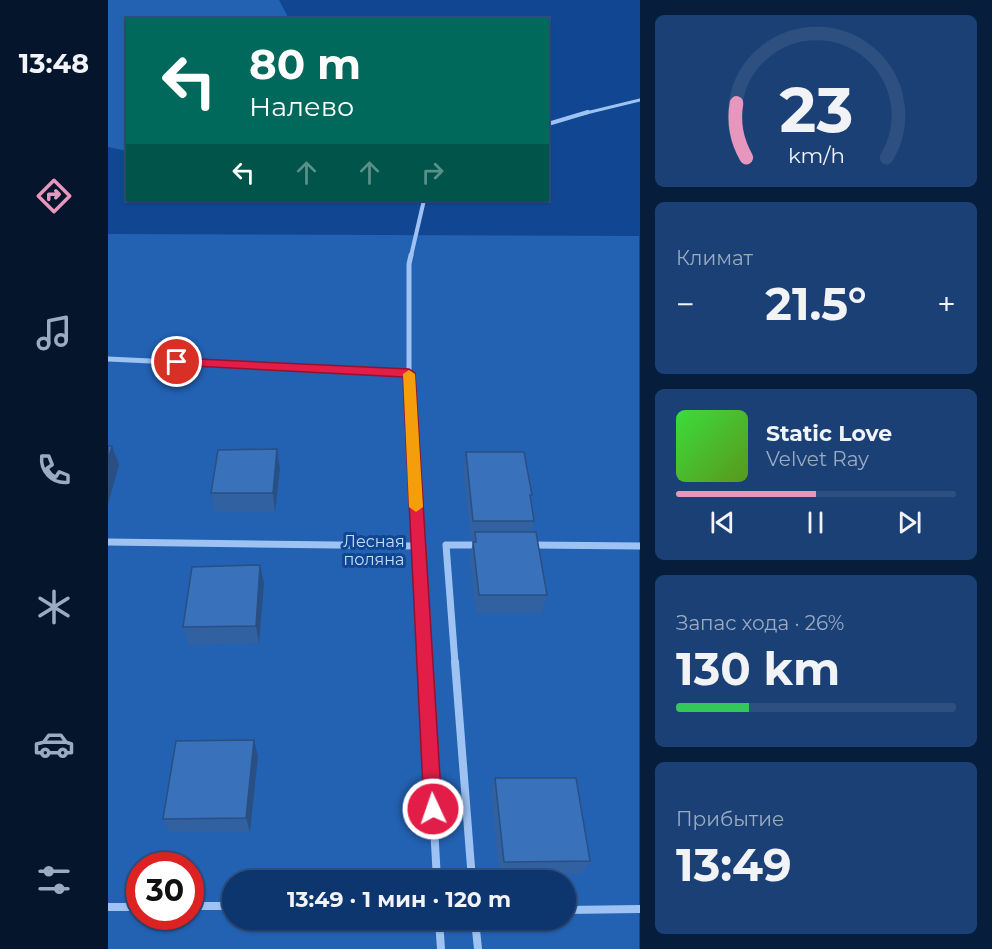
<!DOCTYPE html>
<html lang="ru">
<head>
<meta charset="utf-8">
<style>
  body { margin:0; font-family:Montserrat,sans-serif; background:#1b4076; color:#f1f3f6; height:100vh; display:flex; flex-direction:column; font-size:22px; white-space:nowrap }
  * { box-sizing:border-box; margin:0 }
  p { font-size:20px; color:#9aabc2 }
  .icon { flex:none; width:33px; height:33px; fill:none; stroke:currentColor; stroke-width:2; stroke-linecap:round; stroke-linejoin:round }
  .map { position:relative; flex:1; overflow:hidden }
  .drawer { display:flex; flex-direction:column; gap:15px; padding:15px; background:#071d3c; width:352px }
  .drawer>* { flex:none }
  .guide { position:absolute; left:18px; top:18px; width:423px; height:183px; border-radius:0px; box-shadow:0 2px 4px #0004,0 0 0 2px #2d5081; background:#00695c; color:#fff; overflow:hidden }
  .speed { position:absolute; left:18px; top:852px; display:flex; gap:12px; font-size:30px; font-weight:700; text-align:center }
  .speed>* { display:grid; place-content:center; width:78px; height:78px; border-radius:50%; background:#0d356e; box-shadow:0 2px 4px #0004,0 0 0 2px #2d5081; line-height:1 }
  .speed .limit { border:9px solid #d22; background:#fff; color:#111 }
  .pin { position:absolute; display:grid; place-items:center; width:51px; height:51px; color:#fff; margin:-26px; border:3px solid #fff; border-radius:50%; box-shadow:0 2px 6px #0007 }
  .me { position:absolute; width:66px; margin:-33px; rotate:357deg; stroke-linejoin:round; filter:drop-shadow(0 0 4px #0008) }
  .turn { display:flex; align-items:center; gap:21px; height:126px; padding:0 24px; font-size:27px }
  .turn .icon { width:78px; height:78px; stroke-width:2.5 }
  .turn b { display:block; font-size:42px; line-height:51px }
  .lanes { display:flex; align-items:center; height:57px; padding:0 24px; background:#0003; justify-content:center; gap:30px; direction:ltr }
  .lanes .off { opacity:.35 }
  .big { font-size:45px; font-weight:700; line-height:1.1 }
  .drawer .tile { flex:1; display:flex; flex-direction:column; justify-content:center; gap:9px; min-width:0; padding:0 21px; border-radius:9px; background:#1b4076 }
  .drawer .dial { align-items:center; gap:0 }
  .dial svg { height:156px; overflow:visible; fill:none; stroke:#2d5081; stroke-width:7; stroke-linecap:round; text-anchor:middle }
  .dial text { fill:#f1f3f6; stroke:none }
  .song { display:flex; align-items:center; gap:18px }
  .cover { width:72px; height:72px; border-radius:9px; background:linear-gradient(135deg,hsl(120 70% 55%),hsl(90 70% 35%)) }
  .played { height:6px; border-radius:3px; background:linear-gradient(90deg,#e797bd 50%,#2d5081 50%) }
  .keys { display:flex; justify-content:space-around; direction:ltr }
  .heat { display:flex; justify-content:space-between; align-items:center; font-size:33px; direction:ltr }
  .charge { height:9px; border-radius:4px; background:linear-gradient(90deg,#34c759 26%,#2d5081 0) }
  .trip { position:absolute; left:114px; top:870px; width:354px; height:60px; border-radius:30px; background:#0d356e; box-shadow:0 2px 4px #0004,0 0 0 2px #2d5081; font-weight:700; line-height:60px; text-align:center }
  main { display:flex; flex:1; min-height:0 }
  .tabs { display:flex; flex-direction:column; width:108px; justify-content:space-around; align-items:center; background:#05152c; color:#9aabc2 }
  .tabs .icon { width:42px; height:42px }
  .tabs .active { color:#e797bd }
  .tabs b { font-size:27px; color:#f1f3f6 }
  .map>svg:first-child { display:block }
</style>
</head>
<body>
<main>
<nav class="tabs">
<b>13:48</b>
<svg class="icon active" aria-label="directions" viewBox="0 0 24 24"><path d="M12 3l9 9-9 9-9-9zM9 14v-3h6M13 9l2 2-2 2"/></svg>
<svg class="icon" aria-label="music" viewBox="0 0 24 24"><path d="M9 18V5l10-2v13"/><circle cx="6" cy="18" r="3"/><circle cx="16" cy="16" r="3"/></svg>
<svg class="icon" aria-label="phone" viewBox="0 0 24 24"><path d="M5 4h4l2 5-3 2q2 4 5 5l2-3 5 2v4C11 20 4 13 5 4z"/></svg>
<svg class="icon" aria-label="climate" viewBox="0 0 24 24"><path d="M12 3v18M4 7l16 10M4 17L20 7"/></svg>
<svg class="icon" aria-label="car" viewBox="0 0 24 24"><path d="M5 17H2v-5l4-1 3-4h7l3 4 3 1v5h-3M9 17h6M6 11h13"/><circle cx="7" cy="17" r="2"/><circle cx="17" cy="17" r="2"/></svg>
<svg class="icon" aria-label="filters" viewBox="0 0 24 24"><path d="M4 7h16M4 17h16"/><circle cx="9" cy="7" r="2"/><circle cx="15" cy="17" r="2"/></svg>
</nav>
<div class="map">
<svg width="532" height="949" viewBox="0 0 532 949">
  <rect width="100%" height="100%" fill="#114792"/>
  <!-- green -->
  <path fill="#2361b2" fill-rule="evenodd" d="M0,0h171l10,19 -161,1 -1,131 -19,-4z
    M0,234l531,2v713h-531zM32,866h50v50h-50zM124,880h334v40h-334z"/>
  <g fill="none" stroke-linecap="round" stroke-linejoin="round">
    <!-- street-far4 -->
    <path stroke="#9ec3f3" stroke-width="3" d="M474,114l58,-14"/>
    <!-- street-far3 -->
    <path stroke="#9ec3f3" stroke-width="4" d="M440,124l40,-12
      M303,256l13,-56"/>
    <!-- street-far2 -->
    <path stroke="#9ec3f3" stroke-width="5" d="M303,255l-2,9v109l3,63
      M0,359l301,14"/>
    <!-- street-far1 -->
    <path stroke="#9ec3f3" stroke-width="7" d="M304,434l13,229
      M0,542l310,4
      M424,545l108,1
      M347,663l-9,-118h34"/>
    <!-- street -->
    <path stroke="#9ec3f3" stroke-width="8" d="M317,662l12,218
      M347,662l17,218
      M82,906h42
      M0,907h32
      M458,910l74,-1
      M331,920l2,29
      M367,920l3,29"/>
  </g>
  <!-- wall -->
  <path fill="#3261a1" d="M169,449l3,20 -5,43h-60l-4,-19z
    M358,452l66,43 -1,6 3,20 -2,11 15,63 -5,18h-66l-6,-53 3,-20h-2l-8,-69z
    M156,584l-5,59 -70,2 -6,-18z
    M150,756l-8,76h-80l-7,-13z
    M387,778l95,83 -8,13h-83l-8,-81z"/>
  <!-- shaded-wall -->
  <path fill="#294f83" d="M4,446l7,19 -11,39v-43z
    M169,449l3,20 -5,43 -2,-19z
    M152,565l4,19 -5,59 -3,-17z
    M146,740l4,16 -8,76 -4,-14z"/>
  <!-- building -->
  <path fill="#3a71bb" stroke="#294f83" stroke-width="1.5" d="M0,446h4l-4,15z
    M169,449l-4,44h-62l7,-43z
    M358,452h58l8,43h-2l4,26h-61z
    M367,532h61l11,63h-68l-6,-53h3z
    M152,565l-4,61 -73,1 9,-60z
    M146,740l-8,78 -83,1 13,-78z
    M387,778h81l14,83 -86,1z"/>
  <!-- route -->
  <path fill="#e11d48" stroke="#92132f" stroke-width="1.5" d="M69,358l232,11 6,4 27,436 -2,6 -7,3 -7,-3 -2,-6 -21,-432 -230,-12v-6z"/>
  <!-- slow -->
  <path fill="#f59e0b" d="M301,370l6,4 8,133 -7,5 -7,-5 -6,-133z"/>
  <g text-anchor="middle" dominant-baseline="central" stroke-width="6" stroke-linejoin="round" paint-order="stroke">
    <!-- park labels -->
    <g font-size="16" fill="#c6defd" stroke="#114792">
      <text x="266" y="541">Лесная<tspan x="266" dy="18">поляна</tspan></text>
    </g>
  </g>
</svg>
<div class="speed"><div class="limit">30</div></div>
<div class="pin" style="left:69px;top:362px;background:#d93025"><svg class="icon" aria-label="arrive" viewBox="0 0 24 24"><path d="M6 21V4h12l-3 4 3 4H6"/></svg></div>
<svg class="me" style="left:325px;top:809px" viewBox="-20 -20 40 40"><circle r="17" fill="#e11d48" stroke="#fff" stroke-width="3"/><path d="M0-11L8 9 0 5-8 9z" fill="#fff"/></svg>
<div class="trip">13:49 · 1 мин · 120 m</div>
<div class="guide">
<div class="turn"><svg class="icon" aria-label="left" viewBox="0 0 24 24"><path d="M17 20v-9H6M10 6l-5 5 5 5"/></svg><div><b>80 m</b>Налево</div></div>
<div class="lanes"><svg class="icon" aria-label="left" viewBox="0 0 24 24"><path d="M17 20v-9H6M10 6l-5 5 5 5"/></svg><svg class="icon off" aria-label="ahead" viewBox="0 0 24 24"><path d="M12 20V5M6 11l6-6 6 6"/></svg><svg class="icon off" aria-label="ahead" viewBox="0 0 24 24"><path d="M12 20V5M6 11l6-6 6 6"/></svg><svg class="icon off" aria-label="right" viewBox="0 0 24 24"><path d="M7 20v-9h11M14 6l5 5-5 5"/></svg></div>
</div>
</div>
<section class="drawer">
<div class="tile dial"><svg viewBox="0 0 100 80">
<path d="M14 69A42 42 0 1 1 86 69"/>
<path d="M14 69A42 42 0 0 1 9 41" stroke="#e797bd"/>
<text x="50" y="56" font-size="32" font-weight="700">23</text>
<text x="50" y="72" font-size="11">km/h</text>
</svg></div>
<div class="tile"><p>Климат</p>
<div class="heat"><a>−</a><b class="big">21.5°</b><a>+</a></div>
</div>
<div class="tile">
<div class="song"><i class="cover"></i><div><b>Static Love</b><p>Velvet Ray</p></div></div>
<div class="played"></div>
<div class="keys"><svg class="icon" aria-label="previous" viewBox="0 0 24 24"><path d="M18 5L8 12l10 7zM5 5v14"/></svg><svg class="icon" aria-label="pause" viewBox="0 0 24 24"><path d="M8 5v14M16 5v14"/></svg><svg class="icon" aria-label="next" viewBox="0 0 24 24"><path d="M6 5l10 7-10 7zM19 5v14"/></svg></div>
</div>
<div class="tile"><p>Запас хода · 26%</p><b class="big">130 km</b><div class="charge"></div></div>
<div class="tile"><p>Прибытие</p><b class="big">13:49</b></div>
</section>
</main>
</body>
</html>
